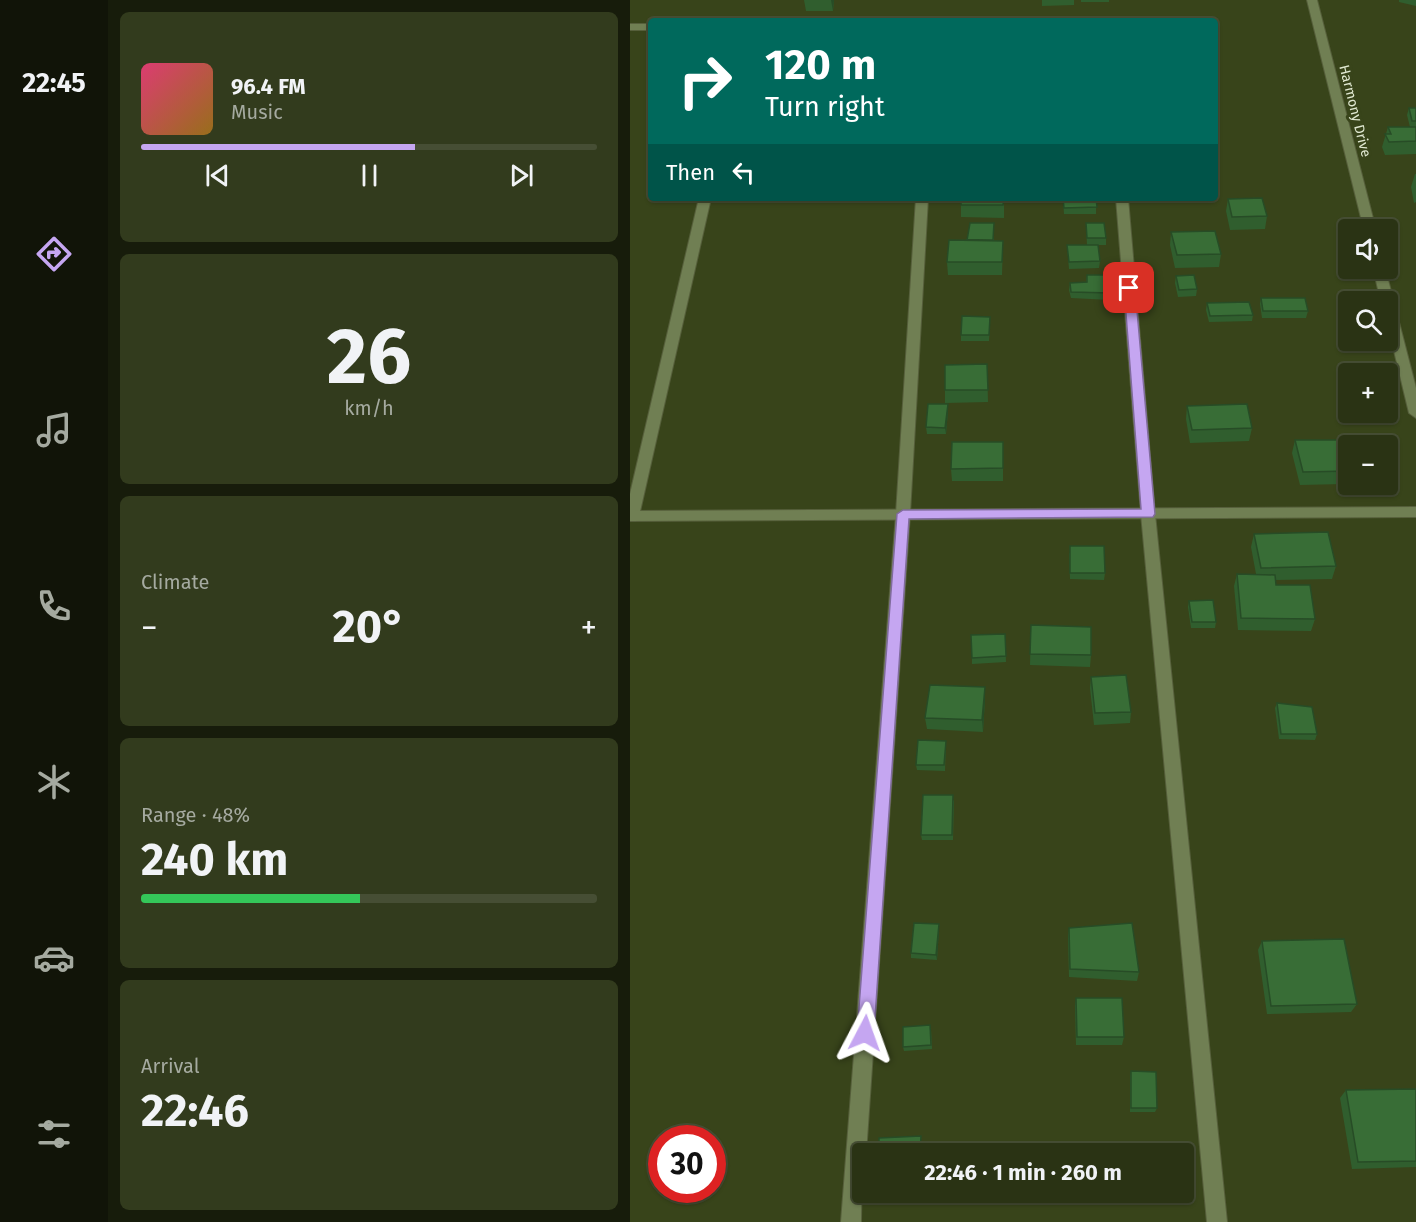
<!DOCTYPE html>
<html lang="en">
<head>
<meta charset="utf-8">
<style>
  body { margin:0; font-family:"Fira Sans",sans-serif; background:#323b1d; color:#f1f3f6; height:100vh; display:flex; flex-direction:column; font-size:22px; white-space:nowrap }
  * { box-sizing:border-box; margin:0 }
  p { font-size:20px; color:#a5aaa0 }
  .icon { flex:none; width:33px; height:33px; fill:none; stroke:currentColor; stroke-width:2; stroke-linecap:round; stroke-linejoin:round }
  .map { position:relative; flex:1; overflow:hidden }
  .drawer { display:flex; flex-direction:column; gap:12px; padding:12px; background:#171c0b; width:522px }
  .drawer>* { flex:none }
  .hud { position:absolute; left:18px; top:18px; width:570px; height:183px; border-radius:6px; box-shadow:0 2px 4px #0004,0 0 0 2px #464e34; background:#00695c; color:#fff; overflow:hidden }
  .buttons { position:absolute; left:708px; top:219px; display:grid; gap:12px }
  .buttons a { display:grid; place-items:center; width:60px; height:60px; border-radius:6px; background:#2a3314; box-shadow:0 2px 4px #0004,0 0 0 2px #464e34; font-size:30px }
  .speed { position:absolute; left:18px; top:1125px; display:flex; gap:12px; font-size:30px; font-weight:700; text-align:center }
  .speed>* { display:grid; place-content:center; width:78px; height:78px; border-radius:50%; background:#2a3314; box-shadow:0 2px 4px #0004,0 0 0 2px #464e34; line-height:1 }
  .speed .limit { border:9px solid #d22; background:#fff; color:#111 }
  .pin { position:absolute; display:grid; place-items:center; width:51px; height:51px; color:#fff; margin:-26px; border-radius:12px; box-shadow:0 3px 9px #0006 }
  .me { position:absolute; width:66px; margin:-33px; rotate:4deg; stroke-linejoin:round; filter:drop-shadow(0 0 4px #0008) }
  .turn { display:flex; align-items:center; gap:21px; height:126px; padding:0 18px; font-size:27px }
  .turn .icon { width:78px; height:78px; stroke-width:2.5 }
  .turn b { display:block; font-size:42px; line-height:51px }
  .then { display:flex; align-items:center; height:57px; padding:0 18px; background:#0003; gap:12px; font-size:22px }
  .big { font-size:45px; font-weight:700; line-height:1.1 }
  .drawer .tile { flex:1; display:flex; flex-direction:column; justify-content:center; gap:9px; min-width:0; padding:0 21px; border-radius:9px; background:#323b1d }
  .drawer .dial { align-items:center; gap:0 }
  .dial b { font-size:78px; line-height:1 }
  .song { display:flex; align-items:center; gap:18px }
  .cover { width:72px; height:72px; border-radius:9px; background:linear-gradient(135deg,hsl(340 70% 55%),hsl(40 70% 35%)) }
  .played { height:6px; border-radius:3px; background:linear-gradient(90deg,#c5a6f1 60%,#464e34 60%) }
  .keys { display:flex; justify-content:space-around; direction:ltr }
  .heat { display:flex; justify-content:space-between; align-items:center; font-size:33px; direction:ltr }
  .charge { height:9px; border-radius:4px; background:linear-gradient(90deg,#34c759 48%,#464e34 0) }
  .trip { position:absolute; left:222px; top:1143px; width:342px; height:60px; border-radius:6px; background:#2a3314; box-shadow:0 2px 4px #0004,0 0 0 2px #464e34; font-weight:700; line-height:60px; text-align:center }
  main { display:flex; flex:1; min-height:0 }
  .dock { display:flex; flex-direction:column; width:108px; justify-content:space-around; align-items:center; background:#111408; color:#a5aaa0 }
  .dock .icon { width:42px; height:42px }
  .dock .on { color:#c5a6f1 }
  .dock b { font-size:27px; color:#f1f3f6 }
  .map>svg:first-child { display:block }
</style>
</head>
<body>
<main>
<nav class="dock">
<b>22:45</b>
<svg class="icon on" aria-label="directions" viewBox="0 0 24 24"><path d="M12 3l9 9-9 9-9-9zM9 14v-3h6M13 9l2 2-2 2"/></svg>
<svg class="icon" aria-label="music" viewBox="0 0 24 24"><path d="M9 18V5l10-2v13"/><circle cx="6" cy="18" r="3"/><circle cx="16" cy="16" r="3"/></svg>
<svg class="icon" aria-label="phone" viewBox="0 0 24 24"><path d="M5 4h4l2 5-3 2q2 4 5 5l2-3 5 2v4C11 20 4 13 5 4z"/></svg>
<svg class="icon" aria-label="climate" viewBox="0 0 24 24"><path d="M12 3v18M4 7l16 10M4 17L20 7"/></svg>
<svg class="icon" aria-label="car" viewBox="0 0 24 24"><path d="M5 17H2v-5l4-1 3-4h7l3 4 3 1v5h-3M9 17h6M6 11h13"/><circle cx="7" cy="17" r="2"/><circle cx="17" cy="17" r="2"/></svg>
<svg class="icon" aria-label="filters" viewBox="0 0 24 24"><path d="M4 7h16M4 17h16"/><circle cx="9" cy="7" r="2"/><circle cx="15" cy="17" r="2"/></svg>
</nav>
<section class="drawer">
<div class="tile">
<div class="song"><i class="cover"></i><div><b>96.4 FM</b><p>Music</p></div></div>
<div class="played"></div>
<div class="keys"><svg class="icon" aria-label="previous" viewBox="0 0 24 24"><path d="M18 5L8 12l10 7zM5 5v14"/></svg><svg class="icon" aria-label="pause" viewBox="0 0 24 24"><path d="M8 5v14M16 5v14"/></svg><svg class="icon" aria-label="next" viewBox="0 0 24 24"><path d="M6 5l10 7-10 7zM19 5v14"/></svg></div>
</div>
<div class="tile dial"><b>26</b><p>km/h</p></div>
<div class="tile"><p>Climate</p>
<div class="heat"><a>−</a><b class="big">20°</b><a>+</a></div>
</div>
<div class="tile"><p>Range · 48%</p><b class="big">240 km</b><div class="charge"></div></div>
<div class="tile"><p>Arrival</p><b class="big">22:46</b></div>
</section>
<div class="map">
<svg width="786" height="1222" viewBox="0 0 786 1222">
  <rect width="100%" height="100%" fill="#38441a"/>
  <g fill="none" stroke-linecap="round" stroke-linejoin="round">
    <!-- minor casing -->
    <g stroke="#565f3b" stroke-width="2">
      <path id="minor" d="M677,0h10l59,230h-12z
        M0,24h21v6h-21z
        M69,198h12l-72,318 -7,5h-2v-27z
        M286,198h12l-18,316 -44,640h-4l-1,68h-20l55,-708z
        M486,198h12l27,316 72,708h-20l-66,-708z
        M743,268h12l31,120v30l-7,-5 -21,-87v-24h-7z"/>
    </g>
    <!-- tertiary casing -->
    <g stroke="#565f3b" stroke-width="2">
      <path id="tertiary" d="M786,507v10l-786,4v-10z"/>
    </g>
    <!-- minor -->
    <use href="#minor" fill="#707f53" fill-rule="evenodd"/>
    <!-- tertiary -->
    <use href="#tertiary" fill="#707f53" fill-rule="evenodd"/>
  </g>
  <!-- wall -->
  <path fill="#305e2e" d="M174,0h30l-1,11h-27z
    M412,0h32v5l-32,1z
    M451,0h28v2h-28z
    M769,0h17v6l-17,-4z
    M779,108h7v46l-31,1 -3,-8 6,-20h22l-3,-12z
    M785,174h1v28l-2,1 -3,-16z
    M374,198v20l-43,-1v-12z
    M433,198h33v16h-32z
    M598,199l39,17 -2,13 -35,1 -4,-19z
    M364,223v18h9l-1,34h-54l-1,-13z
    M456,223l20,15v7h-8l2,16 -1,7 -30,1 -2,-24h20z
    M541,232l50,22 -2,13 -44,1 -5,-23z
    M457,275l24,18 -1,7 -39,-2 -2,-8 1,-7 16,-1z
    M546,276l21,13 -1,7 -18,1 -3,-14z
    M631,298l47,13 -2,7h-44l-2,-14z
    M577,303l46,12 -1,6 -43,1 -3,-12z
    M360,323l-1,18h-28v-6z
    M357,364l1,38 -43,1v-13z
    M557,406l65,22 -3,13 -59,2 -4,-24z
    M318,411l-2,23h-19l-1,-7z
    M665,440l53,31 -4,13 -44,1 -8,-32z
    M373,442v39h-51l-1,-12z
    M624,534l82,32 -4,13 -56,1v5l39,34 -4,12 -73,-1 -4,-44 3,-12h19l-5,-27z
    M439,553l36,20 -1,7 -34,-1z
    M559,601l27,21 -1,6h-24l-3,-21z
    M401,625l60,30 -1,12 -60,-2z
    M375,634l1,28 -34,2v-6z
    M461,677l40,35 -1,11 -36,2 -4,-37z
    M355,699l-2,33 -56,-3 -2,-11z
    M647,703l40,31 -2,6 -36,-1 -4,-31z
    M316,741l-1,30 -28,-1 -1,-5z
    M324,800l-1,40h-31l-1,-5z
    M309,924v5l-2,31 -26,-2v-5z
    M439,928l70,44 -2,9 -68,-4 -1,-40z
    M632,941l95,63 -6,8 -84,2 -9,-64z
    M446,998l48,39 -2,8h-46l-1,-39z
    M301,1029l1,20 -28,2 -1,-4z
    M501,1071l26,37 -2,4h-25v-37z
    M786,1089v78l-64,2 -12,-71 6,-8z"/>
  <!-- shaded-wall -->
  <path fill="#274c26" d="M201,0h3l-1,11z
    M318,404v7l-2,23 -1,-6z
    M355,687v12l-2,33 -1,-12z
    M309,924v5l-2,31 -1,-5z"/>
  <!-- building -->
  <path fill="#386d36" stroke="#274c26" stroke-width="1.5" d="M779,108h7v13h-4z
    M758,127h28v14l-27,1 -4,-8h6z
    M331,198h43l-1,7h-42z
    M433,198h33l1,9 -33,1z
    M632,198l5,18 -35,1 -4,-18z
    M340,223h24l-1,17h-26z
    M456,223h18l2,15h-19z
    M585,231l6,23 -44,1 -6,-23z
    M319,240l54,1 -1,21h-55z
    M437,245h31l2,16 -31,1z
    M457,275h21l3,18 -40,-1 -1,-9 17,-1z
    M564,275l3,14 -18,1 -3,-14z
    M631,298h44l3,13h-45z
    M619,302l4,13 -43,1 -3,-13z
    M332,316l28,1 -1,18h-28z
    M357,364l1,26h-43v-25z
    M298,404h20l-3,24 -19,-1z
    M617,404l5,24 -60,2 -5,-24z
    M665,440h44l9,31 -45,1z
    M322,442h51v26l-52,1z
    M698,532l8,34 -75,2 -7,-34z
    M440,546h34l1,27h-35z
    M607,574l38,1 1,10h34l5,34 -74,-1z
    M583,600l3,22h-24l-3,-21z
    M401,625l60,2v28l-61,-1z
    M375,634l1,22 -34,2 -1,-23z
    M496,675l5,37 -36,1 -4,-36z
    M300,685l55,2 -3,33 -57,-2z
    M647,703l35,4 5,27h-36z
    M288,740l28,1 -2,24h-28z
    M293,795h30l-1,40h-31z
    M284,923l25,1 -3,31 -25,-2z
    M502,923l7,49 -69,-3 -1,-41z
    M714,939l13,65 -86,2 -9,-65z
    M446,998h46l2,39h-47z
    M300,1025l1,20 -28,2v-20z
    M501,1071l25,1 1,36h-26z
    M786,1089v72l-58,1 -12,-72z
    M291,1136l-1,18h-41v-16z"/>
  <!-- route -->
  <path fill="#c5a6f1" stroke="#806c9d" stroke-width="1.5" d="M499,285l6,3 20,226 -2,3 -244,2 -35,514 -3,6 -6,3 -6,-3 -2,-6 40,-519 6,-4 238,-1 -17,-221z"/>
  <g text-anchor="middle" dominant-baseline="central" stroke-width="6" stroke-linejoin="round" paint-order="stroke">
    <!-- far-street labels -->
    <g font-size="14" fill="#e0e8d1" stroke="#38441a">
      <text transform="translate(725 111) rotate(76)">Harmony Drive</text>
    </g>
  </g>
</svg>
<div class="buttons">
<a><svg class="icon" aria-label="sound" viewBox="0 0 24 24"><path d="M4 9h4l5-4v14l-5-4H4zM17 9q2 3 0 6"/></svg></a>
<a><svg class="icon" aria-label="search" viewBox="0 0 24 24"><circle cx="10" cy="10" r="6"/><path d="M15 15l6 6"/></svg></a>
<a>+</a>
<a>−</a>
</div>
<div class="speed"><div class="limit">30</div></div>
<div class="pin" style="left:499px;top:288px;background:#d93025"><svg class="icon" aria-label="arrive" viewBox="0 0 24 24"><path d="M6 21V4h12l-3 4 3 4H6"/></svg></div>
<svg class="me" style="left:235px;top:1033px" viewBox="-20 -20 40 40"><path d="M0-17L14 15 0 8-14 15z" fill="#c5a6f1" stroke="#fff" stroke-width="4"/></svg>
<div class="trip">22:46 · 1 min · 260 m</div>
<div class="hud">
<div class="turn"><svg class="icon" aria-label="right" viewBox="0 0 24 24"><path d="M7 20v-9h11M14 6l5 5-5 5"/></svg><div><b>120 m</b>Turn right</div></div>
<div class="then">Then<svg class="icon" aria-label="left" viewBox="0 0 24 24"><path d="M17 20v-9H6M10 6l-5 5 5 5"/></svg></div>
</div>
</div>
</main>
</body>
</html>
